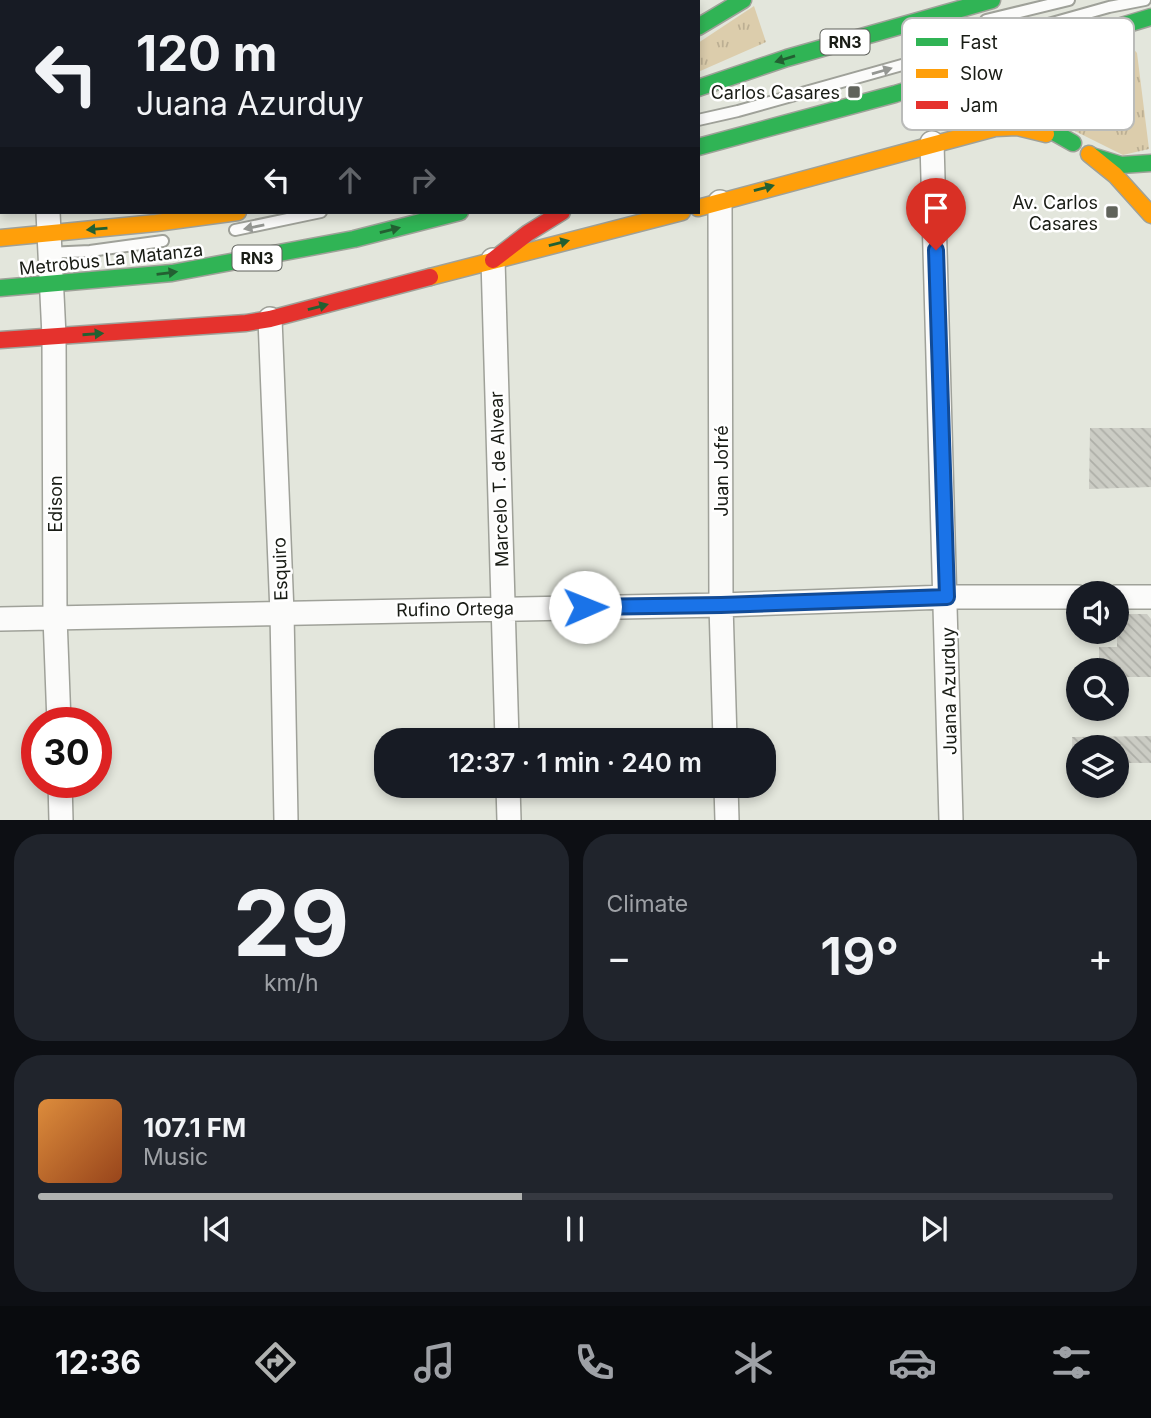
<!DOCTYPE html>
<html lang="en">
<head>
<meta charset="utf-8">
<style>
  body { margin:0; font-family:Inter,sans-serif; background:#20242c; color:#f1f3f6; height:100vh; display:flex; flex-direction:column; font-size:26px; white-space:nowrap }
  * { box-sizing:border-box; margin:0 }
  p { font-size:23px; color:#9ea1a6 }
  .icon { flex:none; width:38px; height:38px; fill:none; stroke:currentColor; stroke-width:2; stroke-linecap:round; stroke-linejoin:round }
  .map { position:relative; height:820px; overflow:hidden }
  .drawer { display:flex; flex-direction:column; gap:14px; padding:14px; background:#0d0f14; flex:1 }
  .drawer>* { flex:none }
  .banner { position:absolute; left:0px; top:0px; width:700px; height:214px; box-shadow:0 4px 10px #0003; background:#171b24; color:#f1f3f6; overflow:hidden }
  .controls { position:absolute; left:1066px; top:581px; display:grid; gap:14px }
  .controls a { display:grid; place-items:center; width:63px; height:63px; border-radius:50%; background:#171b24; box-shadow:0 4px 10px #0003; font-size:35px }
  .speed { position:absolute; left:21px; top:707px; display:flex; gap:14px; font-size:35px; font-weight:700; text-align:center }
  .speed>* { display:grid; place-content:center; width:91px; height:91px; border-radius:50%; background:#171b24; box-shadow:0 4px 10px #0003; line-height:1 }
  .speed .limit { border:10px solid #d22; background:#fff; color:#111 }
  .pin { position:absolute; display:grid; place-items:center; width:60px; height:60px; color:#fff; margin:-72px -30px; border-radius:50% 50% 50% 0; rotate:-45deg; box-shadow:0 0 7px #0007 }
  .pin .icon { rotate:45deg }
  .me { position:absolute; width:77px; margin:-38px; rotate:89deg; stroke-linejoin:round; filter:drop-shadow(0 0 5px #0008) }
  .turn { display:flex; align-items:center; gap:24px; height:147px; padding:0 21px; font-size:32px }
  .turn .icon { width:91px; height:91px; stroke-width:2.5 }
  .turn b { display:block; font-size:49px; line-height:60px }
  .lanes { display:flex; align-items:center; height:66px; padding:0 21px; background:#0003; justify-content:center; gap:35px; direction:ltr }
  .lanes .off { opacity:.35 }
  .big { font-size:52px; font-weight:600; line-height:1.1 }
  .drawer .card { flex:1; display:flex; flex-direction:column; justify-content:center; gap:10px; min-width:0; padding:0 24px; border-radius:28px; background:#20242c }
  .drawer .dial { align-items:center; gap:0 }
  .dial b { font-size:91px; line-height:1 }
  .song { display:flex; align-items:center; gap:21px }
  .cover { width:84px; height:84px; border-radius:10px; background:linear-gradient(135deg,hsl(30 70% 55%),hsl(20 70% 35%)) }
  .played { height:7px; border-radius:4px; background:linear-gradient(90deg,#b0b2b0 45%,#363941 45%) }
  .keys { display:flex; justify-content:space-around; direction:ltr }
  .heat { display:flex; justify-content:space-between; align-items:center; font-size:38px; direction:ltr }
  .drawer .tiles { flex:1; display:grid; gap:14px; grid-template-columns:1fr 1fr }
  .card:last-child { grid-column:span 2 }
  .trip { position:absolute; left:374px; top:728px; width:402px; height:70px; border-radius:28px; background:#171b24; box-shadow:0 4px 10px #0003; font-weight:600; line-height:70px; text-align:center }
  .tab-bar { display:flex; height:112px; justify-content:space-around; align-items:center; background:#090b0e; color:#9ea1a6 }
  .tab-bar .icon { width:49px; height:49px }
  .tab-bar .selected { color:#b0b2b0 }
  .tab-bar b { font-size:32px; color:#f1f3f6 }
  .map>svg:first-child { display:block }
</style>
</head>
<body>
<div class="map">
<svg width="1151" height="820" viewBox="0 0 1151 820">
  <defs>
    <pattern id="grass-tufts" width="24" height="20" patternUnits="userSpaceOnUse" patternTransform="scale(1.75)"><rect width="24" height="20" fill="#dccdac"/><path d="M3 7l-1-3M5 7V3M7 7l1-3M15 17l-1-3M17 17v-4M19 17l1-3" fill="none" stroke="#bcaf93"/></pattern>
    <pattern id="building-back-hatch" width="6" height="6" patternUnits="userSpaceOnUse" patternTransform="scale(1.75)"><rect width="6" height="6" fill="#cbccc4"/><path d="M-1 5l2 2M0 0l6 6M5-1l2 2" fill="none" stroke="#aeafa8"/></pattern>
  </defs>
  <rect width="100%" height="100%" fill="#e3e6dc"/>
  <!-- grass -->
  <path fill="url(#grass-tufts)" d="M754,6l12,36 -68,30v-29z
    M1122,43l7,1 8,9 12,96 -26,6 -143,-71z"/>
  <!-- building -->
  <path fill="url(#building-back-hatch)" d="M1090,428h61v59l-62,2z
    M1117,614h30l4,5v58h-35v-7h-17v-23h18z
    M1151,736v27h-35v-16h-38v16h-5l-1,-26z"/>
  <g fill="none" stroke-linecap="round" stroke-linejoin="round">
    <!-- lane casing -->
    <g stroke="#9fa199" stroke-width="14">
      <path id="lane" d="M986,20l83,-20
        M0,114h2
        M698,120l40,-9 371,-104 36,-7
        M235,230l86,-18
        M47,253l43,-2 73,-10"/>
    </g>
    <!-- street casing -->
    <g stroke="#9fa199" stroke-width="26">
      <path id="street" d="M36,0v2
        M372,0v2
        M625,2l1,-2
        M932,143l19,677
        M720,202l1,403 4,135
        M48,212l6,124 1,281 4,106
        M493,260l14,480
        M270,319l12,294 4,207
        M1116,597h35
        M0,619l721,-14 226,-8h131
        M60,782l1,38
        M508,786l1,34
        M726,786l1,34"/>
    </g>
    <!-- fast casing -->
    <g stroke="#9fa199" stroke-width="19">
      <path id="fast" d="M698,27l45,-27
        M698,88l89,-30 205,-58
        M928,91c55,4 98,25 145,52
        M698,147l197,-53 256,-77
        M1092,156l29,9 30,-2
        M0,288l172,-15 182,-34 106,-27"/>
    </g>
    <!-- slow casing -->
    <g stroke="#9fa199" stroke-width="19">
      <path id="slow" d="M0,153h2
        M1089,154l26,21 36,40
        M698,208l297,-80 22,-1 29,7
        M0,238l156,-15 82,-11
        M430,277l252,-65"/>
    </g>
    <!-- jam casing -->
    <g stroke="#9fa199" stroke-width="19">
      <path id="jam" d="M493,260l35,-27 34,-21
        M0,340l246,-17 24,-4 160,-42"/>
    </g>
    <!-- lane -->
    <use href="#lane" stroke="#fbfbfa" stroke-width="10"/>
    <!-- street -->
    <use href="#street" stroke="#fbfbfa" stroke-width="23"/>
    <!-- fast -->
    <use href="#fast" stroke="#30b455" stroke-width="16"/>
    <!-- slow -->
    <use href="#slow" stroke="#ff9f0a" stroke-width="16"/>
    <!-- jam -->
    <use href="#jam" stroke="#e5322d" stroke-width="16"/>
  </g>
  <!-- one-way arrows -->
  <defs><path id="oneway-solid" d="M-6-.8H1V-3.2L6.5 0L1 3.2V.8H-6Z" transform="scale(1.75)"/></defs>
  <g fill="#236032">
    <use href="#oneway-solid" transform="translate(785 59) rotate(163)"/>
    <use href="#oneway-solid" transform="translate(764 188) rotate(-15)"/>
    <use href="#oneway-solid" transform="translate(97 229) rotate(175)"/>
    <use href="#oneway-solid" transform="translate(390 230) rotate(-14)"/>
    <use href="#oneway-solid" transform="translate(559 243) rotate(-14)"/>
    <use href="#oneway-solid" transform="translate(167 273) rotate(-7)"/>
    <use href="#oneway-solid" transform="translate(318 307) rotate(-15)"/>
    <use href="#oneway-solid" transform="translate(93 334) rotate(-4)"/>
  </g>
  <g fill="#959793">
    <use href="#oneway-solid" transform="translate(882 71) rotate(-16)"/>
    <use href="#oneway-solid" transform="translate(254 227) rotate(169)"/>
  </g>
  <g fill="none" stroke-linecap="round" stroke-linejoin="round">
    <!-- route casing -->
    <g stroke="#114b97" stroke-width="18">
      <path id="route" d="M585,607l136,-2 226,-8 -11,-347"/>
    </g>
    <!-- route -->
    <use href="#route" stroke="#1a73e8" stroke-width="12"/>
  </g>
  <!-- markers -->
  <g fill="#60635b" stroke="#fff" stroke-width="2.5">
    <rect x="847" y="85" width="14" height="14" rx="3.5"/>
    <rect x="1105" y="205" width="14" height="14" rx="3.5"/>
  </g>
  <g text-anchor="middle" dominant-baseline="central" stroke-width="5" stroke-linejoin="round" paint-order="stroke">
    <!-- shield labels -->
    <g fill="#fff" stroke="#5e605b" stroke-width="2">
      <rect x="820.5" y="29.5" width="49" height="25" rx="5"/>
      <rect x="232.5" y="245.5" width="49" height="25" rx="5"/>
    </g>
    <g font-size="16" font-weight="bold" fill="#191c15">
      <text x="845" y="42">RN3</text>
      <text x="257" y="258">RN3</text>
    </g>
    <!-- poi labels -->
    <g font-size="18" fill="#191c15" stroke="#fff" text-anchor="end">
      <text x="840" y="92">Carlos Casares</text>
      <text x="1098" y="202">Av. Carlos<tspan x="1098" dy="21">Casares</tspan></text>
    </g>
    <!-- street labels -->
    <g font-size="18" fill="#191c15" stroke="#fff">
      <text transform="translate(111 259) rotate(-6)">Metrobus La Matanza</text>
      <text transform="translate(721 471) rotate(-90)">Juan Jofré</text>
      <text transform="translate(499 479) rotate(-92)">Marcelo T. de Alvear</text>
      <text transform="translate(55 504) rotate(-90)">Edison</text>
      <text transform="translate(280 569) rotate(-92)">Esquiro</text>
      <text transform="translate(455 609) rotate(-1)">Rufino Ortega</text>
      <text transform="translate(949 691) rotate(-91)">Juana Azurduy</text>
    </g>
  </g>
  <!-- legend -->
  <rect x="902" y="18" width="232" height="112" rx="10" fill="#fff" stroke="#babbb9" stroke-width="2"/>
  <rect x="916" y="38" width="32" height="8" fill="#30b455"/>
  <rect x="916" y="69" width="32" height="9" fill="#ff9f0a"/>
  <rect x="916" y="101" width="32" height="8" fill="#e5322d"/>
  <g font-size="19" fill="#191c15">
    <text x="960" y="49">Fast</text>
    <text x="960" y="80">Slow</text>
    <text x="960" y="112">Jam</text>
  </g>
</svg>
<div class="controls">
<a><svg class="icon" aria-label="sound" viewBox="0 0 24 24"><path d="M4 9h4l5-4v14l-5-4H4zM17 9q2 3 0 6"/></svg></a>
<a><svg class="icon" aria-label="search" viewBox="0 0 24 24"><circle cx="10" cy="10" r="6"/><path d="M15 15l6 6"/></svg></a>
<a><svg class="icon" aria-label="layers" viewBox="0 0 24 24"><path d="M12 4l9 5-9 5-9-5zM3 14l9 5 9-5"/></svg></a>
</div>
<div class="speed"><div class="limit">30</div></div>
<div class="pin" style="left:936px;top:250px;background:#d93025"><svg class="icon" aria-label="arrive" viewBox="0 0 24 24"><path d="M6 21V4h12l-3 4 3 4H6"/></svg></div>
<svg class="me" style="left:585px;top:607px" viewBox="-20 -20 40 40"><circle r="19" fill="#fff"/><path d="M0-13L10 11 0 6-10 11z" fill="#1a73e8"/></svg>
<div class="trip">12:37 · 1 min · 240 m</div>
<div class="banner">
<div class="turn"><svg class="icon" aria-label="left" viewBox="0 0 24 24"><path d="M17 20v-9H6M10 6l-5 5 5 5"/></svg><div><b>120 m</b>Juana Azurduy</div></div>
<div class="lanes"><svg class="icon" aria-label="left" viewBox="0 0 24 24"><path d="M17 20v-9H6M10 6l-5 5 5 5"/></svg><svg class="icon off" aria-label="ahead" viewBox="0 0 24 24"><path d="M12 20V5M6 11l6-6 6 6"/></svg><svg class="icon off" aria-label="right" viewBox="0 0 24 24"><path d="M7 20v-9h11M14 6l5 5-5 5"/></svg></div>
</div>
</div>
<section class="drawer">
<div class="tiles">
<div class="card dial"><b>29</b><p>km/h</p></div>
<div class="card"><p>Climate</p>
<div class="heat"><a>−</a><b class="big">19°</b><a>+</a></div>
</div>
<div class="card">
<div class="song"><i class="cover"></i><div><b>107.1 FM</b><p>Music</p></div></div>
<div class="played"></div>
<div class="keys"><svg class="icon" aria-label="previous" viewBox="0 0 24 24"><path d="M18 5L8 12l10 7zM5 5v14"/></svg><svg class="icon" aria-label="pause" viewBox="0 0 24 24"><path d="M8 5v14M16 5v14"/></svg><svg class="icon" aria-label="next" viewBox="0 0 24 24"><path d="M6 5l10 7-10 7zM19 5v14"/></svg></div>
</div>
</div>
</section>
<nav class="tab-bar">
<b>12:36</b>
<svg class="icon selected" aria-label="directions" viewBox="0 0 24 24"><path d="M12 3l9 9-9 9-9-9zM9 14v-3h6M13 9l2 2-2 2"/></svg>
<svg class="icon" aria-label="music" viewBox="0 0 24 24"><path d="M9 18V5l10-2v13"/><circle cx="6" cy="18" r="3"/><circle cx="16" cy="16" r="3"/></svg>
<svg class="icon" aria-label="phone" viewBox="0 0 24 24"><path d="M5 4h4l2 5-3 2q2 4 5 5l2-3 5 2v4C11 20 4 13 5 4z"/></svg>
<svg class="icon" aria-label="climate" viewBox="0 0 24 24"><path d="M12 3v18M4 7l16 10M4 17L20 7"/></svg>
<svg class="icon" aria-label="car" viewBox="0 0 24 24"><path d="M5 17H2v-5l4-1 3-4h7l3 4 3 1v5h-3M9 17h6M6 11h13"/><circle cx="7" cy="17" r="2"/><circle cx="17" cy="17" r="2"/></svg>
<svg class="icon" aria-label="filters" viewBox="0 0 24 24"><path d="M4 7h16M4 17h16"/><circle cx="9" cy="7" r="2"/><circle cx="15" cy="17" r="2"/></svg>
</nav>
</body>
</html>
